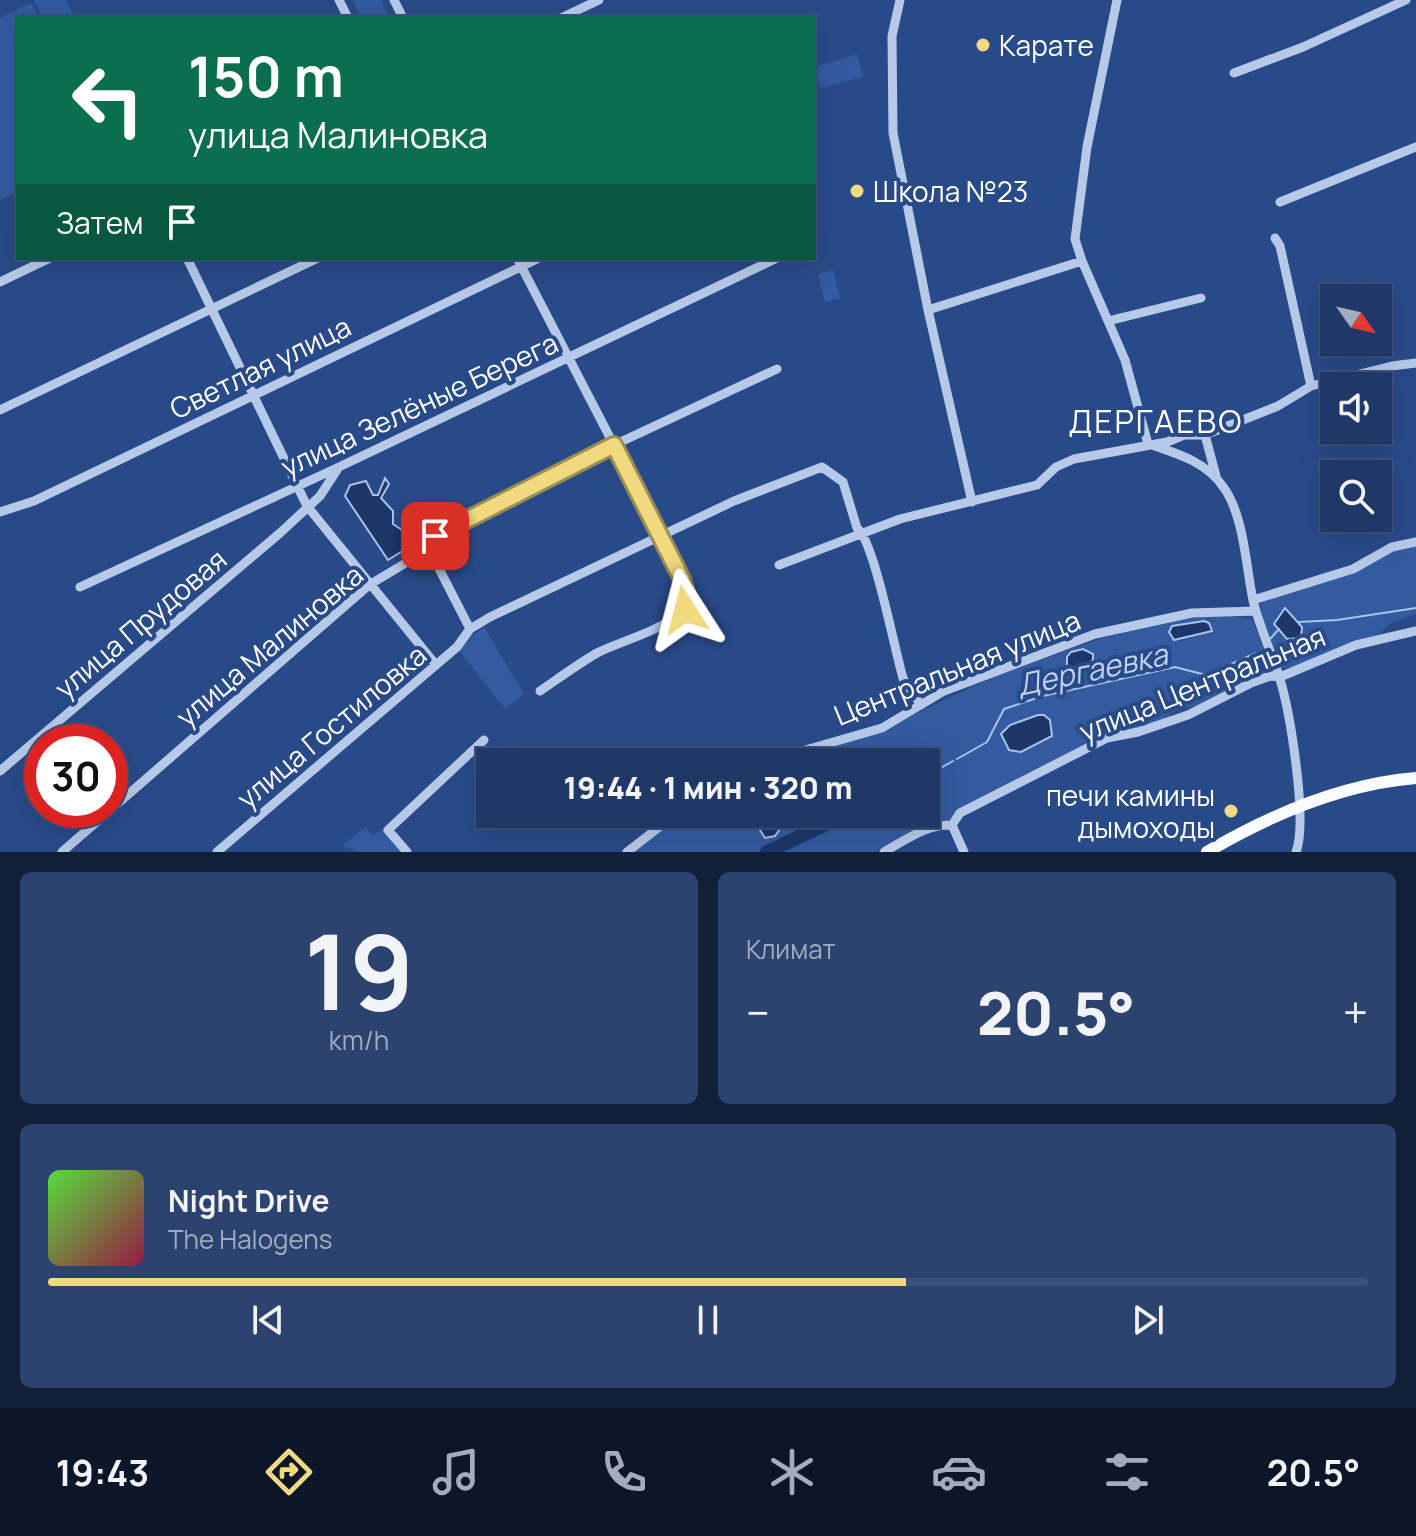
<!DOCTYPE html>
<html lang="ru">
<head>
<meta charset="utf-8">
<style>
  body { margin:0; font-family:Manrope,sans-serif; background:#2c4370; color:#f1f3f6; height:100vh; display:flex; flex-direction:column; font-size:30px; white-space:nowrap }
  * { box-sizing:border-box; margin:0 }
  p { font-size:26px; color:#a1acc0 }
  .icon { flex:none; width:44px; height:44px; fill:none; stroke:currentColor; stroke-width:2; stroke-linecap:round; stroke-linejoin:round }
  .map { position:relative; height:852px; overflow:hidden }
  .sheet { display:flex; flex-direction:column; gap:20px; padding:20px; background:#111f39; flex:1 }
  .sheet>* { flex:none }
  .banner { position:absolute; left:16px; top:16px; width:800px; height:244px; border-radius:0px; box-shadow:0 8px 32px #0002,0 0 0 2px #3c527b; background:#0b6e4f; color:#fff; overflow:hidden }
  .needle { width:52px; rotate:124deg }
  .controls { position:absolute; left:1320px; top:284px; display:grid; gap:16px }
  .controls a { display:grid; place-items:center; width:72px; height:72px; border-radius:0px; background:#1f3867; box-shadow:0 8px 32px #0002,0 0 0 2px #3c527b; font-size:40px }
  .speed { position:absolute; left:24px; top:724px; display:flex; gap:16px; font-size:40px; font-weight:700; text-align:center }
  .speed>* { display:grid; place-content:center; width:104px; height:104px; border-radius:50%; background:#1f3867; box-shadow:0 8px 32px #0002,0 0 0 2px #3c527b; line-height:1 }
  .speed .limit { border:12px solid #d22; background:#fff; color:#111 }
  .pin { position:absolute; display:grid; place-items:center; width:68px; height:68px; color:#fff; margin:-34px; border-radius:16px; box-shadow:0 4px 12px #0006 }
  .me { position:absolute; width:88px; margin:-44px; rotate:351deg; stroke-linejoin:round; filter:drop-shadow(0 0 6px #0008) }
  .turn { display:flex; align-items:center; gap:28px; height:168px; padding:0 40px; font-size:36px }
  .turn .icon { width:104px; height:104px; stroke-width:2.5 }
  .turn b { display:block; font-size:56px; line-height:68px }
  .then { display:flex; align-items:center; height:76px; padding:0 40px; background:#0003; gap:16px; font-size:30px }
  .big { font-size:60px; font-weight:800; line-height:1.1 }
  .sheet .widget { flex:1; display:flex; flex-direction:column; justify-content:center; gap:12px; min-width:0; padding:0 28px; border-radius:12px; background:#2c4370 }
  .sheet .dial { align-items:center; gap:0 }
  .dial b { font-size:104px; line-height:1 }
  .song { display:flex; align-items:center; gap:24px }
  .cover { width:96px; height:96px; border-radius:12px; background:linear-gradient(135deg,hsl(110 70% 55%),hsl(340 70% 35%)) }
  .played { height:8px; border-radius:4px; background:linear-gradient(90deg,#f0d97e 65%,#3c527b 65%) }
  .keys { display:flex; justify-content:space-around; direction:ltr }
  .heat { display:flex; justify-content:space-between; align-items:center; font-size:44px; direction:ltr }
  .sheet .tiles { flex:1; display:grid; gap:20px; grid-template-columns:1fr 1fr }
  .widget:last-child { grid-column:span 2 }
  .trip { position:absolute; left:476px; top:748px; width:464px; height:80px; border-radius:0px; background:#1f3867; box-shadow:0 8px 32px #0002,0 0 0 2px #3c527b; font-weight:800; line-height:80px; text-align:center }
  .tab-bar { display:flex; height:128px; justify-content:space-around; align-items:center; background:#0c1629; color:#a1acc0 }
  .tab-bar .icon { width:56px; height:56px }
  .tab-bar .selected { color:#f0d97e }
  .tab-bar b { font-size:36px; color:#f1f3f6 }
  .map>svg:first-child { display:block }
</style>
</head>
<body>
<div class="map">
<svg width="1416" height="852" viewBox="0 0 1416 852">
  <rect width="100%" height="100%" fill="#294a89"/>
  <!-- green -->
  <path fill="#345ba0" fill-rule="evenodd" d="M34,0h32l9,18h-32z
    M353,0h28l9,18h-28z
    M31,3l8,15h-21v174l-18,8v-182z
    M857,54l6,22 -42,13 -6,-22z
    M833,270l7,28 -15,4 -7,-28z
    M1416,546v68l-27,10 -14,14 -87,30h-5l-19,-45 -4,-19 7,-6 126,-48z
    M1218,614l35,6 19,51 -62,30 -40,12 -1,4 -135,54 -45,21 -43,30h-15l-58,30h-241l50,-38h74l2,13 24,-1 -4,-12h104l4,3 7,-3h33v-52h-67l-11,-3 -7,3h-67l116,-33 31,-18 68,-32 110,-40 54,-15zM1204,621l-4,14 -20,6 -11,-9 3,-6zM1038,715l12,5 2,16 -31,16 -17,-7 -3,-11 9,-9z
    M484,627l40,67 -19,15 -46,-59 13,-14z
    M366,827l6,9 11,-6 21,22h-45l-17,-6z"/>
  <!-- water -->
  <path fill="#1d376a" stroke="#abc2e9" stroke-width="2" d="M385,478l4,6 -8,14 12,13v13l9,6 9,-7 6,7 -6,6 1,9 -24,15 -43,-64 5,-11 16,-4 7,14h5z
    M1285,608l17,19 -1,11 -14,1 -13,-15z
    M1204,621l5,2 3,8 -38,9 -5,-8 3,-6z
    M1083,649l10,5v6l-11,10 -10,3 -5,-6v-10l4,-5z
    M1038,715h6l6,5 2,16 -31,16 -12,-2 -8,-16 9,-9z
    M756,814h22l4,12 -7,10 -10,2 -7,-11z"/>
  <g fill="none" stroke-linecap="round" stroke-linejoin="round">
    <!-- stream -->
    <path stroke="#abc2e9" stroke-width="2" d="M1299,622l38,-2 79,-12
      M1270,639l9,-10
      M957,759l30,-17 17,-33 39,-13 132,-29 31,8 50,-22
      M926,776l27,-15"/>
    <!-- river -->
    <path stroke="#1d376a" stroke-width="14" d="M767,852l81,-38"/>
    <!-- minor -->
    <path stroke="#b7c9e9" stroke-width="9" d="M339,0l9,18
      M394,0l9,18
      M900,0l-8,36 1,97 35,177 44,192
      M1117,0l-30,147 -12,92 7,22 43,99 23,84
      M561,18l38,-18
      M1234,73l69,-26 103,-47
      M1280,202l136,-55
      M1275,238l5,8 31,140
      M187,258l120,248 129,159
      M517,258l144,278 21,43 7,23c-14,26 -67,38 -92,51 -19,11 -38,25 -57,38
      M0,282l50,-24
      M928,310l154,-49
      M1108,321l93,-23
      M0,410l318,-152
      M1205,435l11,41
      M1152,445c27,9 56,18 72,43 20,28 22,79 29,112 6,26 18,51 26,76 11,35 29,144 17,176
      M0,512l34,-11 505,-243
      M429,549l41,80
      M779,565l121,-46 137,-34 19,-18 18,-8 93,-17 17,-7h21l73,-29 33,-20 81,-20 24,-3
      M80,587l259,-120 438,-209
      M1253,600l100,-31 39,-22 24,-5
      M772,762l23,-9 87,-25 62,-37 151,-57 97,-21 64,-2
      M0,771l280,-238 40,-37 17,-26
      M952,825l12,27
      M62,852l307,-267 60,-36 6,-13 179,-91 163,-76
      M217,852l240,-205 13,-18 20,-12 244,-116 88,-34 21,15 14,46c17,12 38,124 46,150 4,10 12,18 18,27
      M407,852l-19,-22 96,-90
      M627,852l49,-38
      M884,852c23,-13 43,-28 68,-27l8,-12 147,-75 31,-6 50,-17 63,-32 19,-7 10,1 76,-32 60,-14"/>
    <!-- major -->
    <path stroke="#f9fbfe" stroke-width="12" d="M1207,852c63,-37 135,-68 209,-74"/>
  </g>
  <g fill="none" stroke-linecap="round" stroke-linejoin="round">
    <!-- route casing -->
    <g stroke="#9c8d52" stroke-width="20">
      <path id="route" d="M435,536l179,-91 68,134 7,23 -4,8"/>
    </g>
    <!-- route -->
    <use href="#route" stroke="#f0d97e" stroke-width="14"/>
  </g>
  <!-- markers -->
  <g fill="#f0d97e" stroke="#294a89" stroke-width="3">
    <circle cx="983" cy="45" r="8"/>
    <circle cx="857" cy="191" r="8"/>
    <circle cx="1231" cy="811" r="8"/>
  </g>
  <g text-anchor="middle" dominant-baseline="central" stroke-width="8" stroke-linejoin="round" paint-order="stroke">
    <!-- poi labels -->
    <g font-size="28" fill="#fff" stroke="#294a89" text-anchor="start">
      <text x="999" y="45">Карате</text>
      <text x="873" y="191">Школа №23</text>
      <text x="1215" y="795" text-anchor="end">печи камины<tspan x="1215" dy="32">дымоходы</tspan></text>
    </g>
    <!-- street labels -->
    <g font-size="28" fill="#fff" stroke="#294a89">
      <text transform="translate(260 367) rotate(-26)">Светлая улица</text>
      <text transform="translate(419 404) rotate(-25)">улица Зелёные Берега</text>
      <text transform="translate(140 623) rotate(-40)">улица Прудовая</text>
      <text transform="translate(269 645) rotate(-40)">улица Малиновка</text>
      <text transform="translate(957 667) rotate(-22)">Центральная улица</text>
      <text transform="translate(1202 683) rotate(-22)">улица Центральная</text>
      <text transform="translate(331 726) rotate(-40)">улица Гостиловка</text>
    </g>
    <!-- water labels -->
    <g font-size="30" font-style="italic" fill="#c2d3f0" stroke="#294a89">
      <text transform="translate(1092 669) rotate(-12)">Дергаевка</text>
    </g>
    <!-- quarter labels -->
    <g font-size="32" letter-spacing="2" fill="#fff" stroke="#294a89">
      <text x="1156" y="421">ДЕРГАЕВО</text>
    </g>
  </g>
</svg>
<div class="controls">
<a><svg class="needle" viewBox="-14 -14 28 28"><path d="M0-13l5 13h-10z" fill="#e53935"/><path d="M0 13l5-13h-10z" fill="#a1acc0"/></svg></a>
<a><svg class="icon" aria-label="sound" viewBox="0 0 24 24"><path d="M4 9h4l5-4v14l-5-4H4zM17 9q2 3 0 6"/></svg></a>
<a><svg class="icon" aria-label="search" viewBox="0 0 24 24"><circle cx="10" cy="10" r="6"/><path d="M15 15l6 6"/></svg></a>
</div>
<div class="speed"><div class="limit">30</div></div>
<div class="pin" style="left:435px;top:536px;background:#d93025"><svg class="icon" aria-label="arrive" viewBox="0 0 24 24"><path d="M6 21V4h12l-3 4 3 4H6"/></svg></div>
<svg class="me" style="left:685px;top:610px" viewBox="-20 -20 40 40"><path d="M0-17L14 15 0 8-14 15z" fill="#f0d97e" stroke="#fff" stroke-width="4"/></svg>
<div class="trip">19:44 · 1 мин · 320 m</div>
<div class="banner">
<div class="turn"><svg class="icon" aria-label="left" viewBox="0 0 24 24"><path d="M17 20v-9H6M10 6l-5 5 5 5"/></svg><div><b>150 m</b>улица Малиновка</div></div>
<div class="then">Затем<svg class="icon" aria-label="arrive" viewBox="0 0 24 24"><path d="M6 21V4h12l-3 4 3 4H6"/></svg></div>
</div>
</div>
<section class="sheet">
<div class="tiles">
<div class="widget dial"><b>19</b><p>km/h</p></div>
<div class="widget"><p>Климат</p>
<div class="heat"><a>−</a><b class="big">20.5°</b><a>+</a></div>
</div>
<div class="widget">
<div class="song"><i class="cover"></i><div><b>Night Drive</b><p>The Halogens</p></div></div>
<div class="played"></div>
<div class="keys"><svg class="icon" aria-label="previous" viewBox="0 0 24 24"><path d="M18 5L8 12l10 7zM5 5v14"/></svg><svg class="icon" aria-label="pause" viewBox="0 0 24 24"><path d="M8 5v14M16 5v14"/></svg><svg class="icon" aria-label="next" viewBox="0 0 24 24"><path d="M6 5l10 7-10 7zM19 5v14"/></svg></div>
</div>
</div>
</section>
<nav class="tab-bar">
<b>19:43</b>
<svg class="icon selected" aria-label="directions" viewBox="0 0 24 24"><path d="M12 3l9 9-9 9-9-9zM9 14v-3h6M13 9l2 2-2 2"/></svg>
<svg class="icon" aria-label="music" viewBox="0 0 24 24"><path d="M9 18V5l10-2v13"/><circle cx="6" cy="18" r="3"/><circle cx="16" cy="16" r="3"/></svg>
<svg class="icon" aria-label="phone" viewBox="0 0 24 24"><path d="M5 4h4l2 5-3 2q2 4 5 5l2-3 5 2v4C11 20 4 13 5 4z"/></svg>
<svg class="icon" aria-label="climate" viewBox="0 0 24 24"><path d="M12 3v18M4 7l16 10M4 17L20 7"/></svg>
<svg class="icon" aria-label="car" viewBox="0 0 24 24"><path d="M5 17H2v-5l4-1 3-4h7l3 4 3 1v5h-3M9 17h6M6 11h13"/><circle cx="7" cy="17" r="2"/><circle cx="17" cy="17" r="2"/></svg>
<svg class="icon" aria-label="filters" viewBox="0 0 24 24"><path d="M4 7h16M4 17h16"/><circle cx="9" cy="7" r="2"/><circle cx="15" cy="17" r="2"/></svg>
<b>20.5°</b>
</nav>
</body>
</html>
